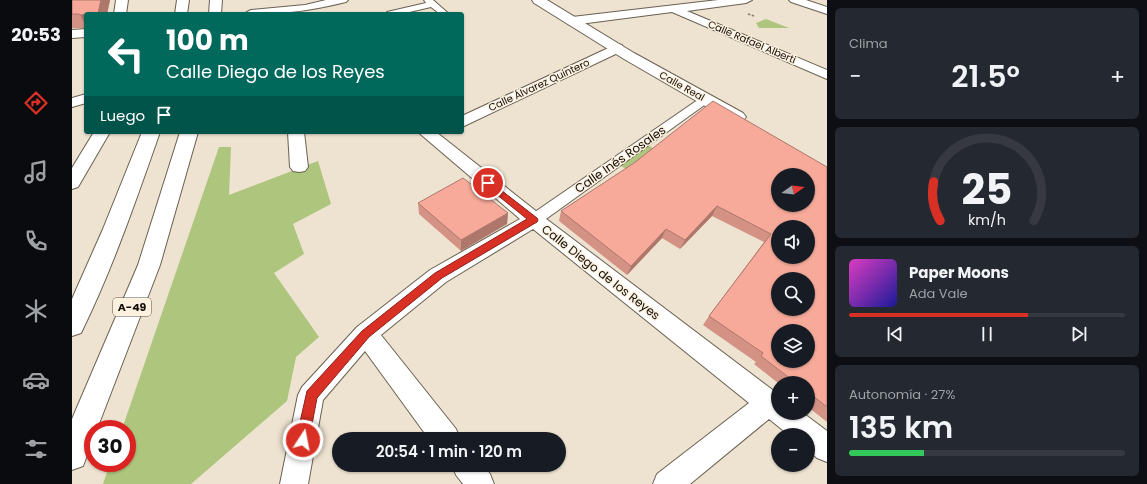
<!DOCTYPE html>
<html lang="es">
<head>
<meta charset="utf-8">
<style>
  body { margin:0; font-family:Poppins,sans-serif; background:#242831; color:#f1f3f6; height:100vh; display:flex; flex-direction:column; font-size:15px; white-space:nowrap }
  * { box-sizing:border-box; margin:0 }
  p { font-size:13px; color:#9ea1a6 }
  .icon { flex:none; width:22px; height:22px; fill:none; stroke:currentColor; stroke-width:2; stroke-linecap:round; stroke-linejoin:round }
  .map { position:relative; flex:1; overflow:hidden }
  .panel { display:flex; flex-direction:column; gap:8px; padding:8px; background:#0d0f14; width:320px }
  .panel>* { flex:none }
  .guide { position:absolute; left:12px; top:12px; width:380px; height:122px; border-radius:4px; box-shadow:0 1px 3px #0004; background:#00695c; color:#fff; overflow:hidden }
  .needle { width:26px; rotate:76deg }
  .controls { position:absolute; left:699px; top:168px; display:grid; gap:8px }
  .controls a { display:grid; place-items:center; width:44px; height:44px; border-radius:50%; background:#171b24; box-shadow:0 1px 3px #0004; font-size:20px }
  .speed { position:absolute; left:12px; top:420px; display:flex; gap:8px; font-size:20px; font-weight:700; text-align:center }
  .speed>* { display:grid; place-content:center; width:52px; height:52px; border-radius:50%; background:#171b24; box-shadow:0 1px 3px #0004; line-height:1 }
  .speed .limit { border:6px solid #d22; background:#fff; color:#111 }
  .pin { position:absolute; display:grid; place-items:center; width:34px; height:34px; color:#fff; margin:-17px; border:2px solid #fff; border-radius:50%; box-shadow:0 1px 4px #0007 }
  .me { position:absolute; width:44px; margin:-22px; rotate:11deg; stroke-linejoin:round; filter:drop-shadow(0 0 3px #0008) }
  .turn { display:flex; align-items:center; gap:14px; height:84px; padding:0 16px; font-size:18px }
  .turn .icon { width:52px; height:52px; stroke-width:2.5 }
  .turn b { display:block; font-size:28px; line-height:34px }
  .then { display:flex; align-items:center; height:38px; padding:0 16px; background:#0003; gap:8px; font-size:15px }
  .big { font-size:30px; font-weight:600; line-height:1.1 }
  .panel .widget { flex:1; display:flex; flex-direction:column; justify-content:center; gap:6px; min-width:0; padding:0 14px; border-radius:6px; background:#242831 }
  .panel .dial { align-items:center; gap:0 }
  .dial svg { height:104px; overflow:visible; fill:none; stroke:#363941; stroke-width:7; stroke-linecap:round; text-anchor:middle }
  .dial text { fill:#f1f3f6; stroke:none }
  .song { display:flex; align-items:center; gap:12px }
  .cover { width:48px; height:48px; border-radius:6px; background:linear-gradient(135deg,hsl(310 70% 55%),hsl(240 70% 35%)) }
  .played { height:4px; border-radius:2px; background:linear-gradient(90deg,#d93025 65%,#363941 65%) }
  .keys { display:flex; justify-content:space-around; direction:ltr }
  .heat { display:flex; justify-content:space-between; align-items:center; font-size:22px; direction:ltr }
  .charge { height:6px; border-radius:3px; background:linear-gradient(90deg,#34c759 27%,#363941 0) }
  .trip { position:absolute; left:260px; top:432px; width:234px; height:40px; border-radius:20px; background:#171b24; box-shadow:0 1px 3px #0004; font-weight:600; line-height:40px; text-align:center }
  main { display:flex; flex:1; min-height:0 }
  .menu { display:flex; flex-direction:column; width:72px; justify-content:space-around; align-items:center; background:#090b0e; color:#9ea1a6 }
  .menu .icon { width:28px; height:28px }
  .menu .selected { color:#d93025 }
  .menu b { font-size:18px; color:#f1f3f6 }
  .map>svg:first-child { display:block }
</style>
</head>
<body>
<main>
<nav class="menu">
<b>20:53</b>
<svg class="icon selected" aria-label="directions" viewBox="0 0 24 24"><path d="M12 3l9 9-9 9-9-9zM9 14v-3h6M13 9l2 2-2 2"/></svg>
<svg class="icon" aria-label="music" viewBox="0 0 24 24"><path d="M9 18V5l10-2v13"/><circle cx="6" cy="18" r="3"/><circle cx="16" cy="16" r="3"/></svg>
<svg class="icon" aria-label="phone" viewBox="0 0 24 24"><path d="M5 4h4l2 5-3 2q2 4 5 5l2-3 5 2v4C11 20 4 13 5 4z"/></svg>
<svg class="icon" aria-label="climate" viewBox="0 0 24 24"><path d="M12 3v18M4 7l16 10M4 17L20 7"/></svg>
<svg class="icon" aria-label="car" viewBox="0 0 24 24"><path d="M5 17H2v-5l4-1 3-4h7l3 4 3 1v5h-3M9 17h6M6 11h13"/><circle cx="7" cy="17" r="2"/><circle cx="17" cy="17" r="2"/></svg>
<svg class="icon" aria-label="filters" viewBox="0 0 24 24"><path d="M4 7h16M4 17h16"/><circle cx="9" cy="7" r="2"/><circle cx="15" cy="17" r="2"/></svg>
</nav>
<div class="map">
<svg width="755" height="484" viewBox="0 0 755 484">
  <rect width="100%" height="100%" fill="#eee3d1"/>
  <!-- green -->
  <path fill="#adc57d" d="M694,19l23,9h-30l-3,-5z
    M567,140l19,11 -27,21 -20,-12z
    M147,147h12l-2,48 89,-34 13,43 -38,20 11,30 -30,19 45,64 -23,20 -9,44 -96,83h-88l7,-21h17v-34h-5z"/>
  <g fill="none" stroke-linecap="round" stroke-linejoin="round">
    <!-- pedestrian casing -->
    <g stroke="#6a6051" stroke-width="2">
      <path id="pedestrian" d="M352,0h9l16,14h-9l-9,-7 -30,7h-15l1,-2 39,-9z
        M634,96l4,1 2,2 -2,2 -171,123 -5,1 -5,-1 -2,-4 2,-4 173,-119z"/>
    </g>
    <!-- minor casing -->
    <g stroke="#6a6051" stroke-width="2">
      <path id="minor" d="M44,0h12l-2,14h-12z
        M254,0h22l-2,2c-36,9 -64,12 -101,12l2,-2 4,-2 54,-5z
        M646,0h34l-6,3 -59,8 140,59v9l-155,-67 -100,13 -4,-1 -2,-3 2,-3 4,-1z
        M717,0h17l21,7v7l-36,-12z
        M14,29v8l-14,1v-8z
        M545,44l5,1 1,3 -1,3 -160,76v-11z
        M14,94v9l-14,4v-9z
        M22,132h16l-32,55 -6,2v-21z
        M216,132h16l4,35 -3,4 -6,1 -6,-1 -3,-4z
        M346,132h18l105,83 237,179v19h25l24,18v31l-10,-4 -9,-8v-15h-19l-20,-16 -79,65h-37l4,-10 92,-71 -216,-174 -87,53 -65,53 75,94 4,10h-31l-64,-88 -42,49 -15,84h-28l18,-89 4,-8 55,-60 73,-57 90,-51z
        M380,465h31l7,9 4,10h-31l-7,-9z"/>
    </g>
    <!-- secondary casing -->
    <g stroke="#6a6051" stroke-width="2">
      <path id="secondary" d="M460,0h15l87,53 109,60 3,4 -3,4 -6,1 -6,-1 -107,-62 -90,-56z"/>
    </g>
    <!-- motorway casing -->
    <g stroke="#6a6051" stroke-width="2">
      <path id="motorway" d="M105,0h12l-2,14h-12z
        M138,0h12l-1,14h-12z
        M70,132h18c-24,68 -47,136 -79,201l-9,3v-37l31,-70z
        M108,132h18l-38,133 -63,164h-4v11l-10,26 -11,4v-51l66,-154z"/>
    </g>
    <!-- path -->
    <path stroke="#81796e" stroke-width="1.5" stroke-dasharray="2.5 1.5" stroke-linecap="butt" d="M676,14l6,2"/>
    <!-- pedestrian -->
    <use href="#pedestrian" fill="#fff" fill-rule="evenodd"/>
    <!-- minor -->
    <use href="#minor" fill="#fff" fill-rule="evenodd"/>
    <!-- secondary -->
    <use href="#secondary" fill="#fff" fill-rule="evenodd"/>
    <!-- motorway -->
    <use href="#motorway" fill="#fff" fill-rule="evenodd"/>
  </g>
  <!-- wall -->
  <path fill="#d49284" d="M0,0h38l-3,14h-21v14h-14z
    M753,167h2v255l-19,-15v-24h-30l-24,-19 2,-2 -53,-37 6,-9 55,-74 -52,-26 -32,33 -18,-11 -35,37 -68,-54 2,-10z
    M346,203l90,10 -1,11 -46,27 -42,-37z"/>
  <!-- shaded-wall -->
  <path fill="#ad776c" d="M29,0h9l-3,14h-19z
    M14,14v12l-6,-11z
    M645,206l-5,10 -32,33 5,-9z
    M436,213l-1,11 -46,27v-11z
    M594,229l-4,9 -35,37 4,-9z"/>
  <!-- building -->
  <path fill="#f7aa9a" stroke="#ad776c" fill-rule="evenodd" d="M0,0h29l-3,13 -18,2 -1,-1h-7z
    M641,101l114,66v240l-19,-15v-9h-12l-35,-27 2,-3 -54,-37 62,-82 -54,-28 -32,34 -19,-11 -35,37 -70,-55 73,-48zM706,175h30v30h-30zM706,227h30v30h-30zM706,279h30v30h-30zM706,331h30v30h-30z
    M391,178l45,35 -47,27 -43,-37z"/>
  <!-- route -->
  <path fill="#d93025" stroke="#8d1f18" d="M416,180l49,38 1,2 -1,2 -95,56 -73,59 -52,61 -8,42 -2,4 -4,2 -5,-2 -2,-4 11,-49 55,-60 73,-58 92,-54 -42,-34 -1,-2z"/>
  <g text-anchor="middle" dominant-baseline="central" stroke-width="3" stroke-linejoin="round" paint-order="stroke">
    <!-- far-street labels -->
    <g font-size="10" fill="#120e09" stroke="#fcf0de">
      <text transform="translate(680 42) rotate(23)">Calle Rafael Alberti</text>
      <text transform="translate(467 85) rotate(-25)">Calle Álvarez Quintero</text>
      <text transform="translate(610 86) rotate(29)">Calle Real</text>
    </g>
    <!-- shield labels -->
    <rect fill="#fcf0de" stroke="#585249" stroke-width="1" x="41" y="298" width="38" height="18" rx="3"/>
    <g font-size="11" font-weight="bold" fill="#120e09">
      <text x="60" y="307">A-49</text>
    </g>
    <!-- street labels -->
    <g font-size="12" fill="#120e09" stroke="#fcf0de">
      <text transform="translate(548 159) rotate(-35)">Calle Inés Rosales</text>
      <text transform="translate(529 272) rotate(38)">Calle Diego de los Reyes</text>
    </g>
  </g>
</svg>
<div class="controls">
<a><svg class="needle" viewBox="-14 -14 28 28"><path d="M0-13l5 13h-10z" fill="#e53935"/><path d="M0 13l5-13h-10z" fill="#9ea1a6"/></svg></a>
<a><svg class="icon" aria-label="sound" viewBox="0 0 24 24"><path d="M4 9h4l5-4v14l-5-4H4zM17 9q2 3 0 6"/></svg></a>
<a><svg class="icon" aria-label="search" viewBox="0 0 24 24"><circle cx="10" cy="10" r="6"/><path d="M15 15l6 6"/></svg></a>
<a><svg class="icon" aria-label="layers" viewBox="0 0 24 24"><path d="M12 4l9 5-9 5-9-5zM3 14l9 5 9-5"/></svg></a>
<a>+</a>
<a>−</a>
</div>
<div class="speed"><div class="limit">30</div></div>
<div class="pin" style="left:416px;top:183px;background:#d93025"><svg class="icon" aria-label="arrive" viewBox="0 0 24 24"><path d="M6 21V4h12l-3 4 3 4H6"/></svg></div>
<svg class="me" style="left:231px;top:440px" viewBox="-20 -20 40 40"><circle r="17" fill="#d93025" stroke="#fff" stroke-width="3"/><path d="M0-11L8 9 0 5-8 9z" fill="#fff"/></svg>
<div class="trip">20:54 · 1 min · 120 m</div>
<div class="guide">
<div class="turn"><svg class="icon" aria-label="left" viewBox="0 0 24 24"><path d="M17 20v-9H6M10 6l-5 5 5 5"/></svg><div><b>100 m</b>Calle Diego de los Reyes</div></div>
<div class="then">Luego<svg class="icon" aria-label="arrive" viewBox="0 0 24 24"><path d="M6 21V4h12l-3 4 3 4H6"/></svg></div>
</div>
</div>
<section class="panel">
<div class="widget"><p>Clima</p>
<div class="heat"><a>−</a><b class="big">21.5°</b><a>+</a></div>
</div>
<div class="widget dial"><svg viewBox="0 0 100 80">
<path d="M14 69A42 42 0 1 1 86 69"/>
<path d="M14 69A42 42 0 0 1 9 39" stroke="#d93025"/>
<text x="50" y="56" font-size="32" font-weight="700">25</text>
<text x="50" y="72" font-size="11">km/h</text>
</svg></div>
<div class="widget">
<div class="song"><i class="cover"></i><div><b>Paper Moons</b><p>Ada Vale</p></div></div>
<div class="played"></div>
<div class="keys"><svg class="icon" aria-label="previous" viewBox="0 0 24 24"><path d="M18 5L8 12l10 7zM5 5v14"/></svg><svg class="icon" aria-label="pause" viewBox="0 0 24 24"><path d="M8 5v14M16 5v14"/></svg><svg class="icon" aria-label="next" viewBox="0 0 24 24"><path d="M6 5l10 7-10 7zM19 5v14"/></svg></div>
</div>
<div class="widget"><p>Autonomía · 27%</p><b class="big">135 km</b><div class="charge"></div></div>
</section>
</main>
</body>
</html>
